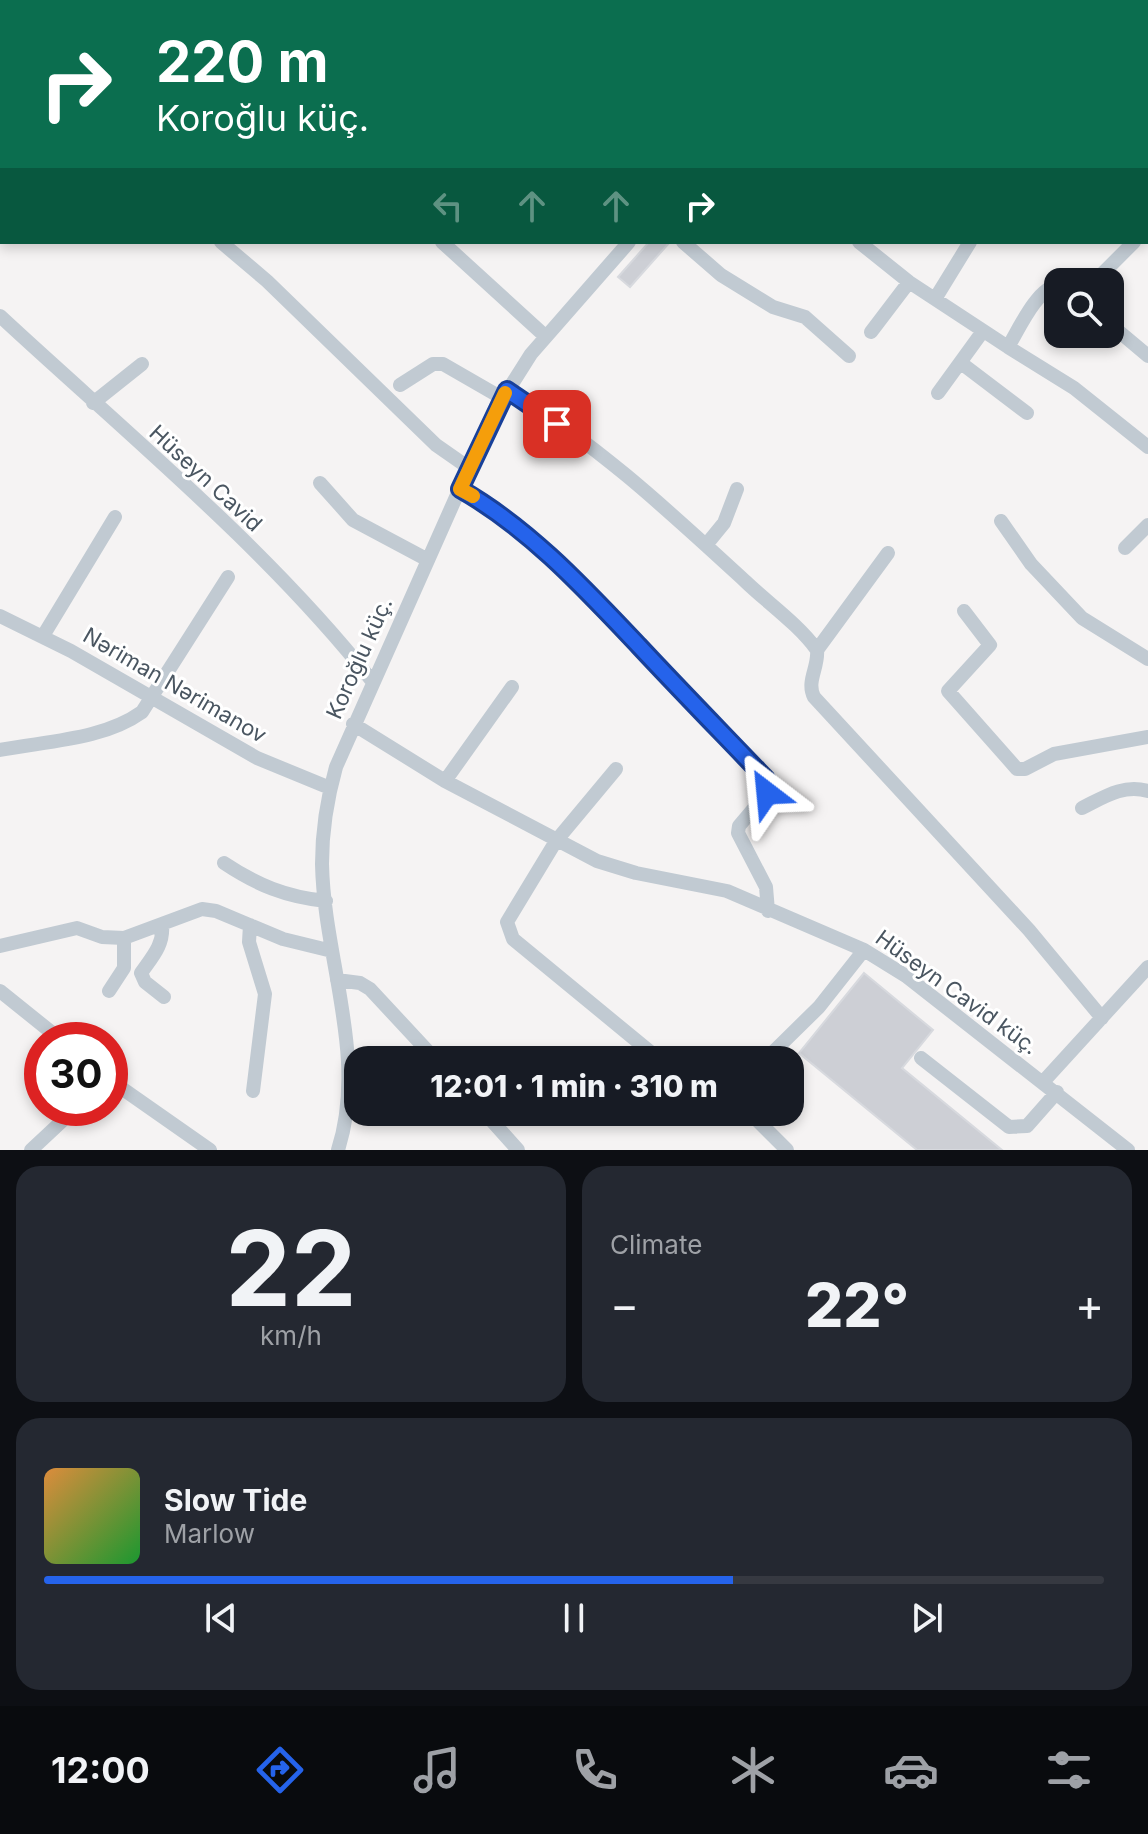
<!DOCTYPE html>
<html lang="en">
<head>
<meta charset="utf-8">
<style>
  body { margin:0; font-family:Inter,sans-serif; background:#242831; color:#f1f3f6; height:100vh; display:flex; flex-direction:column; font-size:30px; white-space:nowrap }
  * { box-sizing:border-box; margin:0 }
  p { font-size:26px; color:#9ea1a6 }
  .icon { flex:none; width:44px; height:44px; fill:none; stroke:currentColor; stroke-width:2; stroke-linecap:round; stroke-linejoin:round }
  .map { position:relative; height:1150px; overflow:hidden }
  .side { display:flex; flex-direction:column; gap:16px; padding:16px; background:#0d0f14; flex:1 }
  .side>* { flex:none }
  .top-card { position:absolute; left:0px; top:0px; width:1148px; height:244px; box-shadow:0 4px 12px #0003; background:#0b6e4f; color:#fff; overflow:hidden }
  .tools { position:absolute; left:1044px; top:268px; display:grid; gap:16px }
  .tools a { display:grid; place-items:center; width:80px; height:80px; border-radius:16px; background:#171b24; box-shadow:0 4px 12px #0003; font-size:40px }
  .speed { position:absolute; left:24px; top:1022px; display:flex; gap:16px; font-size:40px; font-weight:700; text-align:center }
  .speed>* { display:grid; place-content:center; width:104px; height:104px; border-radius:50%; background:#171b24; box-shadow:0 4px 12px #0003; line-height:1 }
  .speed .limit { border:12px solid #d22; background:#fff; color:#111 }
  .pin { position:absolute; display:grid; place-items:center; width:68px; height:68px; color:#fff; margin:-34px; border-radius:16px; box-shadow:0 4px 12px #0006 }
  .me { position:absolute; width:88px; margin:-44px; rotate:331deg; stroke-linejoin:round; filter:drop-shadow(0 0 6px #0008) }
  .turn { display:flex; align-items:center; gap:28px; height:168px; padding:0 24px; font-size:36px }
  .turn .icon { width:104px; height:104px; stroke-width:2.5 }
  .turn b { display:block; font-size:56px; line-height:68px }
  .lanes { display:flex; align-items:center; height:76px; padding:0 24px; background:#0003; justify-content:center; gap:40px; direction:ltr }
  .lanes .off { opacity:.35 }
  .big { font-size:60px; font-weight:800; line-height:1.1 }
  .side .card { flex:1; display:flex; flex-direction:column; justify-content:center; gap:12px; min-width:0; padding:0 28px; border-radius:24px; background:#242831 }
  .side .dial { align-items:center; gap:0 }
  .dial b { font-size:104px; line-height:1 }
  .song { display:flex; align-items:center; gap:24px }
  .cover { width:96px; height:96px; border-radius:12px; background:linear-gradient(135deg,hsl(30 70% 55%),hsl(130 70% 35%)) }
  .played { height:8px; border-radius:4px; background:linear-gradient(90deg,#2563eb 65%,#363941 65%) }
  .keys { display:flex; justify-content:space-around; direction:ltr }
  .heat { display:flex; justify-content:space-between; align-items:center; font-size:44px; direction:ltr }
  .side .tiles { flex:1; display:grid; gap:16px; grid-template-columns:1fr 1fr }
  .card:last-child { grid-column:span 2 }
  .trip { position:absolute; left:344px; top:1046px; width:460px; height:80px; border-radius:24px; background:#171b24; box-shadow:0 4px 12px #0003; font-weight:800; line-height:80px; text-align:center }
  .tab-bar { display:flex; height:128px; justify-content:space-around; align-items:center; background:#090b0e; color:#9ea1a6 }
  .tab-bar .icon { width:56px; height:56px }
  .tab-bar .selected { color:#2563eb }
  .tab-bar b { font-size:36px; color:#f1f3f6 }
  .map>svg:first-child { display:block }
</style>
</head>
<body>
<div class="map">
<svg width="1148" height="1150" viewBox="0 0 1148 1150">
  <rect width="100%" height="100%" fill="#f5f3f3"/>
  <!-- building -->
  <path fill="#cdcfd5" stroke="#d7d9de" stroke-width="2" d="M649,242h21l-40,45 -12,-10z
    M864,973l69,57 -31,38 100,82h-85l-118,-97z"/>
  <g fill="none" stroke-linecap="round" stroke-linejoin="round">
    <!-- minor -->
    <path stroke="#c1cad2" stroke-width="14" d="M1037,0l3,2
      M204,2l1,-2
      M466,2v-2
      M660,2v-2
      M848,2l2,-2
      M0,23h2
      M0,51l2,2
      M1146,85l2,2
      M1146,229l2,-2
      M221,242l46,39 169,164 33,23
      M442,242l103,94
      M683,242l38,33 52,32 32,10 44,39
      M859,242l50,40 99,65c11,-18 29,-59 50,-62
      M1094,282l40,-40
      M935,299l35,-57
      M0,316c125,116 267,232 372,365
      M1110,324l38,32
      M871,332l38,-50
      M1008,347l66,41 74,59
      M961,363l66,50
      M400,385l33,-21h10l59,34
      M507,390c87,51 165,124 239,192 23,22 52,42 71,68
      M938,393l45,-62
      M93,403l49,-39
      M320,483l33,37 75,40
      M460,489l40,26 45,38 221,226 1,14 -28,33 -1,7 28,54 2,24
      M1001,521l30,43 51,54 66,41
      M706,545l18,-22 13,-34
      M1125,548l23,-23
      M888,553l-71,97c2,17 -11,31 -3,47l215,233 73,88
      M964,611l26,34 -42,46 69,78h8l29,-15 94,-17
      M0,616l71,35 186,107 73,30
      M43,636l72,-119
      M353,724l92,57 152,80 39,12 91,18 137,59 42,26 222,174
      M0,750c46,-9 103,-10 142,-38l86,-135
      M616,769l-60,72 -49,81 6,17 147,121
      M445,781l67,-94
      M1082,808c22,-11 41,-24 66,-17
      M224,863c33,22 62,34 102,38
      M162,925c2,20 -10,32 -21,48l4,9 19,15
      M250,925l-1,17 16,52 -12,97
      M0,946l77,-18 25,9 22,1 78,-29 14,2 67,28 49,12
      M337,980l23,3 10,6 66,71
      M0,991l61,49
      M109,991l15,-23v-30
      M921,1058l88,69 18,-1 30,-34
      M765,1060l54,-53 45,-57
      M110,1080l100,70
      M1043,1082l105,-115
      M484,1112l34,38
      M749,1112l38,38
      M31,1150l45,-42
      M338,1150c30,-94 -14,-190 -16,-286 0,-33 5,-65 14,-97l157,-353 38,-60 98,-112"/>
  </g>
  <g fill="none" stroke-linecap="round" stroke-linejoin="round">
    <!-- route casing -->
    <g stroke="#184099" stroke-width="20">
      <path id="route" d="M557,424l-50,-34 -47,99c69,39 125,100 179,157 42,45 85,89 127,133l1,14"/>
    </g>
    <!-- route -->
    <use href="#route" stroke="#2563eb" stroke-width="14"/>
    <!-- slow -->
    <path stroke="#f59e0b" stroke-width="14" d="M473,496l-13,-7 45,-96"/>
  </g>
  <g text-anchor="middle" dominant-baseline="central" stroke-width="6" stroke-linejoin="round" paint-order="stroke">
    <!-- street labels -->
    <g font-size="22" fill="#4a5661" stroke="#fff">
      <text transform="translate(206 478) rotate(43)">Hüseyn Cavid</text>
      <text transform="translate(359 658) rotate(-66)">Koroğlu küç.</text>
      <text transform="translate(175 685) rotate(30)">Nəriman Nərimanov</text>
      <text transform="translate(957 992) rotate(36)">Hüseyn Cavid küç.</text>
    </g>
  </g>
</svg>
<div class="tools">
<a><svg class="icon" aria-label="search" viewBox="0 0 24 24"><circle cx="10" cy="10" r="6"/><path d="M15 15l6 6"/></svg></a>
</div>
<div class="speed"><div class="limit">30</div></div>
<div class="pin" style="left:557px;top:424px;background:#d93025"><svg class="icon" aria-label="arrive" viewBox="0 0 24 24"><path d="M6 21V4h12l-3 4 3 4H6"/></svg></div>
<svg class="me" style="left:767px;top:793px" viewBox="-20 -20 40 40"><path d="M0-17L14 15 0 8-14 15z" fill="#2563eb" stroke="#fff" stroke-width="4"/></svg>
<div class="trip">12:01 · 1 min · 310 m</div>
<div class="top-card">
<div class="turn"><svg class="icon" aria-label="right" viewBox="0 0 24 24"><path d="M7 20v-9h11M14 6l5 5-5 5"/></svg><div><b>220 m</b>Koroğlu küç.</div></div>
<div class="lanes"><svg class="icon off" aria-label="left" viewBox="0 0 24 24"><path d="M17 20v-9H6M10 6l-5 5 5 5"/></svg><svg class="icon off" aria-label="ahead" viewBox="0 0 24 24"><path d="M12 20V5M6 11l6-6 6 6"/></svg><svg class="icon off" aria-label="ahead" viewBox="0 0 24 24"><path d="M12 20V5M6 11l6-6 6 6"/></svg><svg class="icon" aria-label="right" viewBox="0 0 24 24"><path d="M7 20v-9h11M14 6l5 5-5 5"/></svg></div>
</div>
</div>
<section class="side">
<div class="tiles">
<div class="card dial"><b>22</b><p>km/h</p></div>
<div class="card"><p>Climate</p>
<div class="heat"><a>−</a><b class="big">22°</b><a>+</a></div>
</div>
<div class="card">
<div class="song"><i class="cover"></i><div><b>Slow Tide</b><p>Marlow</p></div></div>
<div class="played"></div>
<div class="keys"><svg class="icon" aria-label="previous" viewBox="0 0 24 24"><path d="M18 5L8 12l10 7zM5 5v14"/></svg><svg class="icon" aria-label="pause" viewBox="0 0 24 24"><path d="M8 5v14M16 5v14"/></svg><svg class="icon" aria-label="next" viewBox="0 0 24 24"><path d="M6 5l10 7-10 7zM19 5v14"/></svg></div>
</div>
</div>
</section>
<nav class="tab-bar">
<b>12:00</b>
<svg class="icon selected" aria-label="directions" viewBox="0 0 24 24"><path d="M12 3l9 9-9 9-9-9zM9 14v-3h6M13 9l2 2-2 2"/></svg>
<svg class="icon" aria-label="music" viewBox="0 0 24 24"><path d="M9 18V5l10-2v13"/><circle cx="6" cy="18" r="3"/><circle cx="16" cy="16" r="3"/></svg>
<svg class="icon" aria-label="phone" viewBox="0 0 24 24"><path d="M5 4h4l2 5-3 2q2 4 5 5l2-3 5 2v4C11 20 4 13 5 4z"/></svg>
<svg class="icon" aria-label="climate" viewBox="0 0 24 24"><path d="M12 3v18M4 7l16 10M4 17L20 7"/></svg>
<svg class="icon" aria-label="car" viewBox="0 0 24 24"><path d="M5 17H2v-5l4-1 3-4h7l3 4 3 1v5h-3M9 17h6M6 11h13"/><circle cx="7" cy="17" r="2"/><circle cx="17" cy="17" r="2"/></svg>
<svg class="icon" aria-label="filters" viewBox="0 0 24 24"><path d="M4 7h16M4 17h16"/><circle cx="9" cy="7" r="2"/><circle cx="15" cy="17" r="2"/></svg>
</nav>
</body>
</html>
